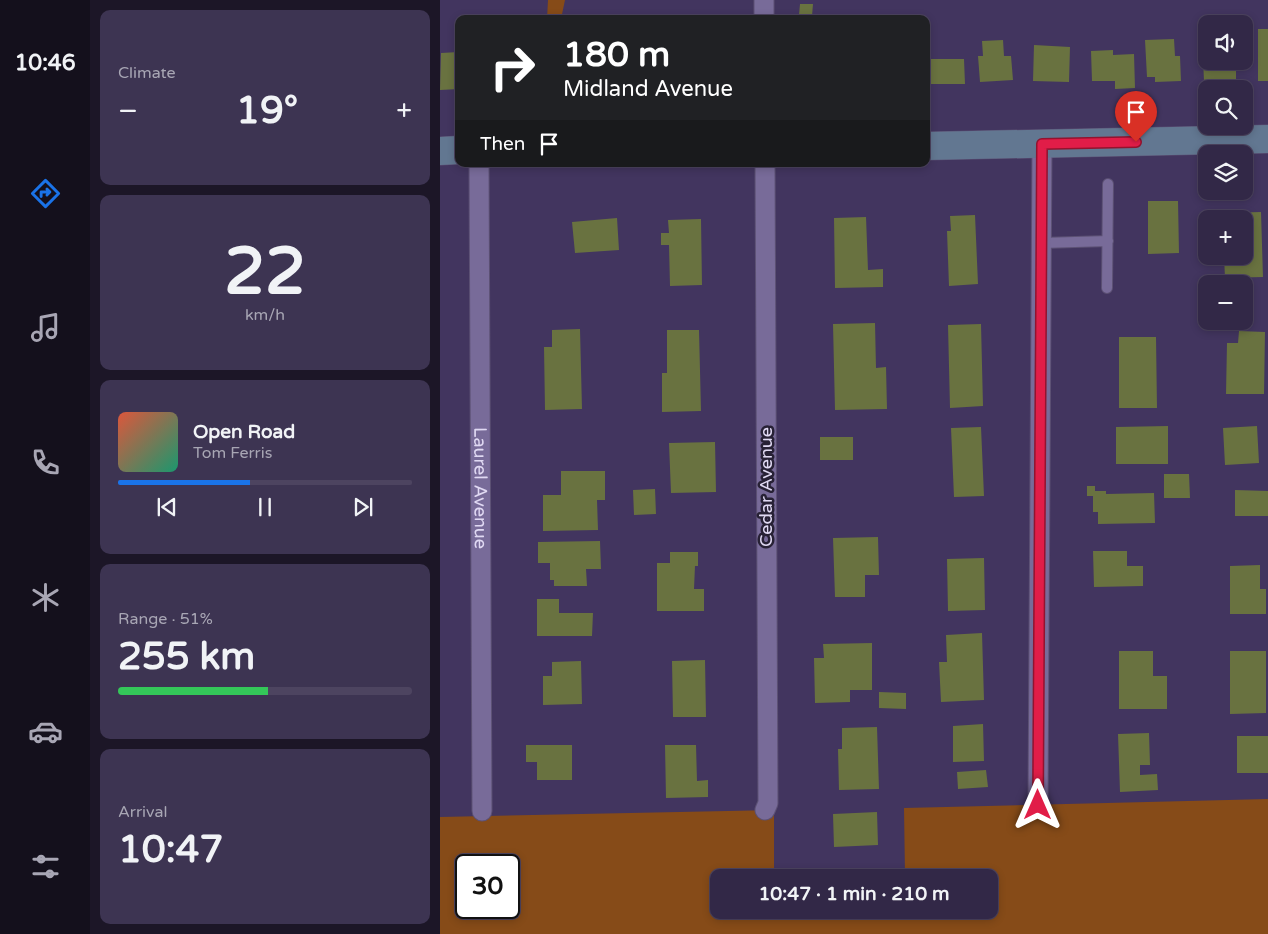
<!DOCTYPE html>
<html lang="en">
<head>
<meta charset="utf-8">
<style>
  body { margin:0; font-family:"Varela Round",sans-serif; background:#3d3452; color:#f1f3f6; height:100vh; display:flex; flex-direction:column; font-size:19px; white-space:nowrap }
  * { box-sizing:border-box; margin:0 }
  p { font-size:16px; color:#a8a6b4 }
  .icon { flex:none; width:28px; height:28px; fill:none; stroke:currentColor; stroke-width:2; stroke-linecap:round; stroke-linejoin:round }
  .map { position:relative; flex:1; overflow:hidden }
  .drawer { display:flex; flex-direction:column; gap:10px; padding:10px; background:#1c1627; width:350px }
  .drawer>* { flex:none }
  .hud { position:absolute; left:15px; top:15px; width:475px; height:152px; border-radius:10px; box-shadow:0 2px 8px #0003,0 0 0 1px #4d4460; background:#202124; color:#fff; overflow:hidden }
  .buttons { position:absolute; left:758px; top:15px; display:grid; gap:10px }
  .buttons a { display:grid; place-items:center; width:55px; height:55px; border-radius:10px; background:#322847; box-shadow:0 2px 8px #0003,0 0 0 1px #4d4460; font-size:25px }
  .speed { position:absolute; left:15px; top:854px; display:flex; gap:10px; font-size:25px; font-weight:700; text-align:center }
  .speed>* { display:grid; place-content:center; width:65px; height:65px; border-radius:50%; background:#322847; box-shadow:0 2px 8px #0003,0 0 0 1px #4d4460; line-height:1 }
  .speed .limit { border:2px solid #111; border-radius:8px; background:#fff; color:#111 }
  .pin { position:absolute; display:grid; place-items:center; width:42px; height:42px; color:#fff; margin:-51px -21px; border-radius:50% 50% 50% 0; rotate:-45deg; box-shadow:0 0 5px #0007 }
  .pin .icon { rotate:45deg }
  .me { position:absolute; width:55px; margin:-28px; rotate:0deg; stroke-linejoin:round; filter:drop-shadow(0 0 4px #0008) }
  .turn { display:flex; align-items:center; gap:18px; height:105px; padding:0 25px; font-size:22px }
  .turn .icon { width:65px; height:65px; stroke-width:2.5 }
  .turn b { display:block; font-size:35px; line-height:42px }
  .then { display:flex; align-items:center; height:48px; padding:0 25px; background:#0003; gap:10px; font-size:19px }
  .big { font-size:38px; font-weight:700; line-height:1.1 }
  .drawer .widget { flex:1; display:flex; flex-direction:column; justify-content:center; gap:8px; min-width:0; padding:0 18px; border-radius:10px; background:#3d3452 }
  .drawer .dial { align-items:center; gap:0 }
  .dial b { font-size:65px; line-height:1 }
  .song { display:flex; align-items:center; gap:15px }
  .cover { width:60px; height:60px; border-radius:8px; background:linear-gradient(135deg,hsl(10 70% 55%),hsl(160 70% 35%)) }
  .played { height:5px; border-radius:2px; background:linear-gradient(90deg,#1a73e8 45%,#4d4460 45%) }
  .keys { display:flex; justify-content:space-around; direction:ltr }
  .heat { display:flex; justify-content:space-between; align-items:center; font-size:28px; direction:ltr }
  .charge { height:8px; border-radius:4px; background:linear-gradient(90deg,#34c759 51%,#4d4460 0) }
  .trip { position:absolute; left:270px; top:869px; width:288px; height:50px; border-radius:10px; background:#322847; box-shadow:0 2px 8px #0003,0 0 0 1px #4d4460; font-weight:700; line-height:50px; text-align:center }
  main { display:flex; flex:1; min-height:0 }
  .dock { display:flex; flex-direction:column; width:90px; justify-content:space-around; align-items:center; background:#14101c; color:#a8a6b4 }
  .dock .icon { width:35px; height:35px }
  .dock .on { color:#1a73e8 }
  .dock b { font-size:22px; color:#f1f3f6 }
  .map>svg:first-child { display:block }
</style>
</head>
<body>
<main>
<nav class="dock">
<b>10:46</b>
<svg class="icon on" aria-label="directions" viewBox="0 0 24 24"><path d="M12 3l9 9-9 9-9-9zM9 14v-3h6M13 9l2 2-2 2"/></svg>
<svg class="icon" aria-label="music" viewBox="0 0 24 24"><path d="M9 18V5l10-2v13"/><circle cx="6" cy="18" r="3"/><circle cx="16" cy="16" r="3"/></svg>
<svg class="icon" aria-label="phone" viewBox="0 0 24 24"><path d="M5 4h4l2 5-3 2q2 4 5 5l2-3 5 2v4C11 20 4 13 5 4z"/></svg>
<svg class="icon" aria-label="climate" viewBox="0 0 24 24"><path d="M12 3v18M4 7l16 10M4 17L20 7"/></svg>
<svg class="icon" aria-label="car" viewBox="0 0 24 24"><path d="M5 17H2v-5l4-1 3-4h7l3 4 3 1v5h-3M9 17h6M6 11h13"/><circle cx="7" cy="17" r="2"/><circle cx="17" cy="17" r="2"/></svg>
<svg class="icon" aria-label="filters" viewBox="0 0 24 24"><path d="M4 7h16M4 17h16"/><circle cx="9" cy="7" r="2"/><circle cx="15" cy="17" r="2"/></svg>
</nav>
<section class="drawer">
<div class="widget"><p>Climate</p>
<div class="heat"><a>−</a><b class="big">19°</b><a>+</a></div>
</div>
<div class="widget dial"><b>22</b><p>km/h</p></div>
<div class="widget">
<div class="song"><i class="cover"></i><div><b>Open Road</b><p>Tom Ferris</p></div></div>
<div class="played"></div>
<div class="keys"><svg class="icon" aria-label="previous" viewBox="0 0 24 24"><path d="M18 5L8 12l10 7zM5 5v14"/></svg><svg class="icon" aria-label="pause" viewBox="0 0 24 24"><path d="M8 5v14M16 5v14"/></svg><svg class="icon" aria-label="next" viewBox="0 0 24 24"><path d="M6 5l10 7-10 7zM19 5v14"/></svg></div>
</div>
<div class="widget"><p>Range · 51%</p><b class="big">255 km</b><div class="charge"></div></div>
<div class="widget"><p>Arrival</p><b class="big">10:47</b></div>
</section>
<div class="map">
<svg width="828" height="934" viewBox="0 0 828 934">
  <rect width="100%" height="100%" fill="#42355f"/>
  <!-- green -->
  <path fill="#864b18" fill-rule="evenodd" d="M108,0h17l-4,19h-14z
    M828,799v135h-828v-117l334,-7v63l131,2 -1,-67zM26,865h43v43h-43zM279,878h270v32h-270z"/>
  <!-- building -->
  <path fill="#697240" d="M360,4h13l-1,12 -13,-1z
    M818,29h10v52h-10z
    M734,39l1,17h5l1,25 -26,1v-5h-8l-2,-37z
    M563,40l1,16h7l2,24 -33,2 -2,-26h5l-1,-15z
    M594,45l36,2 -1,35 -36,-1z
    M673,50v5l21,-1 1,34 -20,1v-8h-23l-1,-30z
    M19,52v37l-19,1 1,-37z
    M486,59h38l1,25h-39z
    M763,59l33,2v20h-32z
    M708,201h30l1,52 -31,1z
    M821,212l2,65 -38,1 -1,-22h20v-37h-21v-6z
    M535,215l3,69 -29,2 -2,-55h4l-1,-15z
    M426,217l2,53 15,-1v18l-48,1 -1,-70z
    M177,218l2,32 -44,3 -3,-31z
    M261,219l1,66 -32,1 -1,-41h-8v-12h8l-1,-13z
    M435,323l1,45 10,-1 1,42 -52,1 -2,-86z
    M541,324l2,82 -33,2 -2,-83z
    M140,329l2,80 -37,1 -1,-63h8v-17z
    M227,330h32l2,81 -39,1v-39h5z
    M799,331l26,1 -1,62h-38l1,-51h11z
    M679,337h37l1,71h-38z
    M728,426v38h-52v-37z
    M817,426l2,37 -34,2 -2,-37z
    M541,427l3,69 -30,1 -3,-69z
    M380,437h33v23h-33z
    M275,442l1,50 -45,1 -2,-50z
    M121,471h44v29h-8l1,30 -55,1v-36h18z
    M724,474h25l1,24h-26z
    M647,486h8v5h11v3l48,-1 1,30 -57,1v-12h-5v-16h-6z
    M215,489l1,25 -22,1 -1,-25z
    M795,490l33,1v25h-33z
    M438,537l1,38h-14v22h-30l-2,-59z
    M160,541l1,28h-15l1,17h-33v-6h-4v-17h-12v-21z
    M653,551h34v15h16v20l-49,1z
    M230,552h28v14h-3l-1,23h10v22h-47v-48h13z
    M544,558l1,52 -37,1 -1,-52z
    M820,565v24h6v25h-36v-48z
    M97,599h22v14h34l-1,23h-55z
    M542,633l2,67 -43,2 -2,-40h8l-1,-27z
    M432,643v47h-22v12l-35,1 -1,-45h10l-1,-14z
    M679,651h34v25h14v33h-48z
    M790,651h36v62l-36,1z
    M265,660l1,57h-33l-1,-56z
    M141,661l1,43 -39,1v-29h9v-14z
    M439,692l27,1v16l-27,-1z
    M543,724l1,37 -31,1v-36z
    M437,727l2,62 -40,1 -1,-41h4v-21z
    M709,733l1,32h-10v10l17,-1 1,16 -38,2 -2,-58z
    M797,736h31v37h-31z
    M86,745h46v35h-35v-18h-11z
    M225,745h31l1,36 11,-1v17l-42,1z
    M546,770l2,17 -30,2 -1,-17z
    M437,812l1,33 -44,2 -1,-33z"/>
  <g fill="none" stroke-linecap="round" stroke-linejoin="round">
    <!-- lane casing -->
    <g stroke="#5c5174" stroke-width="12">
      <path id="lane" d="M602,243l66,-2
        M667,288l1,-104"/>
    </g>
    <!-- street casing -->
    <g stroke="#5c5174" stroke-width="21">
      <g id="street">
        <path d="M324,0v19"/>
        <path id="s1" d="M39,164l3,647"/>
        <path d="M598,805l4,-661"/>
        <path d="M325,810l3,-7 -3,-639"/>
      </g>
    </g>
    <!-- secondary casing -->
    <g stroke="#5c5174" stroke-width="29">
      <path id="secondary" d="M486,146l342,-7
        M0,151l19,-1"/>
    </g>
    <!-- lane -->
    <use href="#lane" stroke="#786b99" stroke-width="10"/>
    <!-- street -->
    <use href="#street" stroke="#786b99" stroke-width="19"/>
    <!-- secondary -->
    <use href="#secondary" stroke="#627791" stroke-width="28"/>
  </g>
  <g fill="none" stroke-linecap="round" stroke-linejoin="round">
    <!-- route casing -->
    <g stroke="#92132f" stroke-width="12">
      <path id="route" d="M598,805l4,-661 94,-2"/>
    </g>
    <!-- route -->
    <use href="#route" stroke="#e11d48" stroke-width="9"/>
  </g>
  <g text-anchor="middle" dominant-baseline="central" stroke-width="5" stroke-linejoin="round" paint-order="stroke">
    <!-- street labels -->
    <g font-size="18" fill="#e0d9f3" stroke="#272135">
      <text stroke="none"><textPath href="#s1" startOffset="324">Laurel Avenue</textPath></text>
      <text transform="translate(326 487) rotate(-90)">Cedar Avenue</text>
    </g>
  </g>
</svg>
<div class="buttons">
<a><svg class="icon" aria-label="sound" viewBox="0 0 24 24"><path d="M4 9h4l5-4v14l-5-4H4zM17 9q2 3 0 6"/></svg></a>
<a><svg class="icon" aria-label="search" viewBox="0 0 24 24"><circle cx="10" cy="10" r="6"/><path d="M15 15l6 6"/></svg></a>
<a><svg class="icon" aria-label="layers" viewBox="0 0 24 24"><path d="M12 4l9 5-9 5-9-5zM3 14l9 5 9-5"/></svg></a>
<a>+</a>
<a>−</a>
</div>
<div class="speed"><div class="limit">30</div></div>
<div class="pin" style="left:696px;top:142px;background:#d93025"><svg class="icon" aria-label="arrive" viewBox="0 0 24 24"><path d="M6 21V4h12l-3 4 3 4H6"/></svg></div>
<svg class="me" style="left:598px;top:805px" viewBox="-20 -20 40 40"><path d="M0-17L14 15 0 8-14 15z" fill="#e11d48" stroke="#fff" stroke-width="4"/></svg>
<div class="trip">10:47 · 1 min · 210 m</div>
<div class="hud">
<div class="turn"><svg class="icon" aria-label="right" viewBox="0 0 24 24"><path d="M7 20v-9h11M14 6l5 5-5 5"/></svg><div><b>180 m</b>Midland Avenue</div></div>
<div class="then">Then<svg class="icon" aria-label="arrive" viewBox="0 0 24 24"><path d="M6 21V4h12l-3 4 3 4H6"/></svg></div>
</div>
</div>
</main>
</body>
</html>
